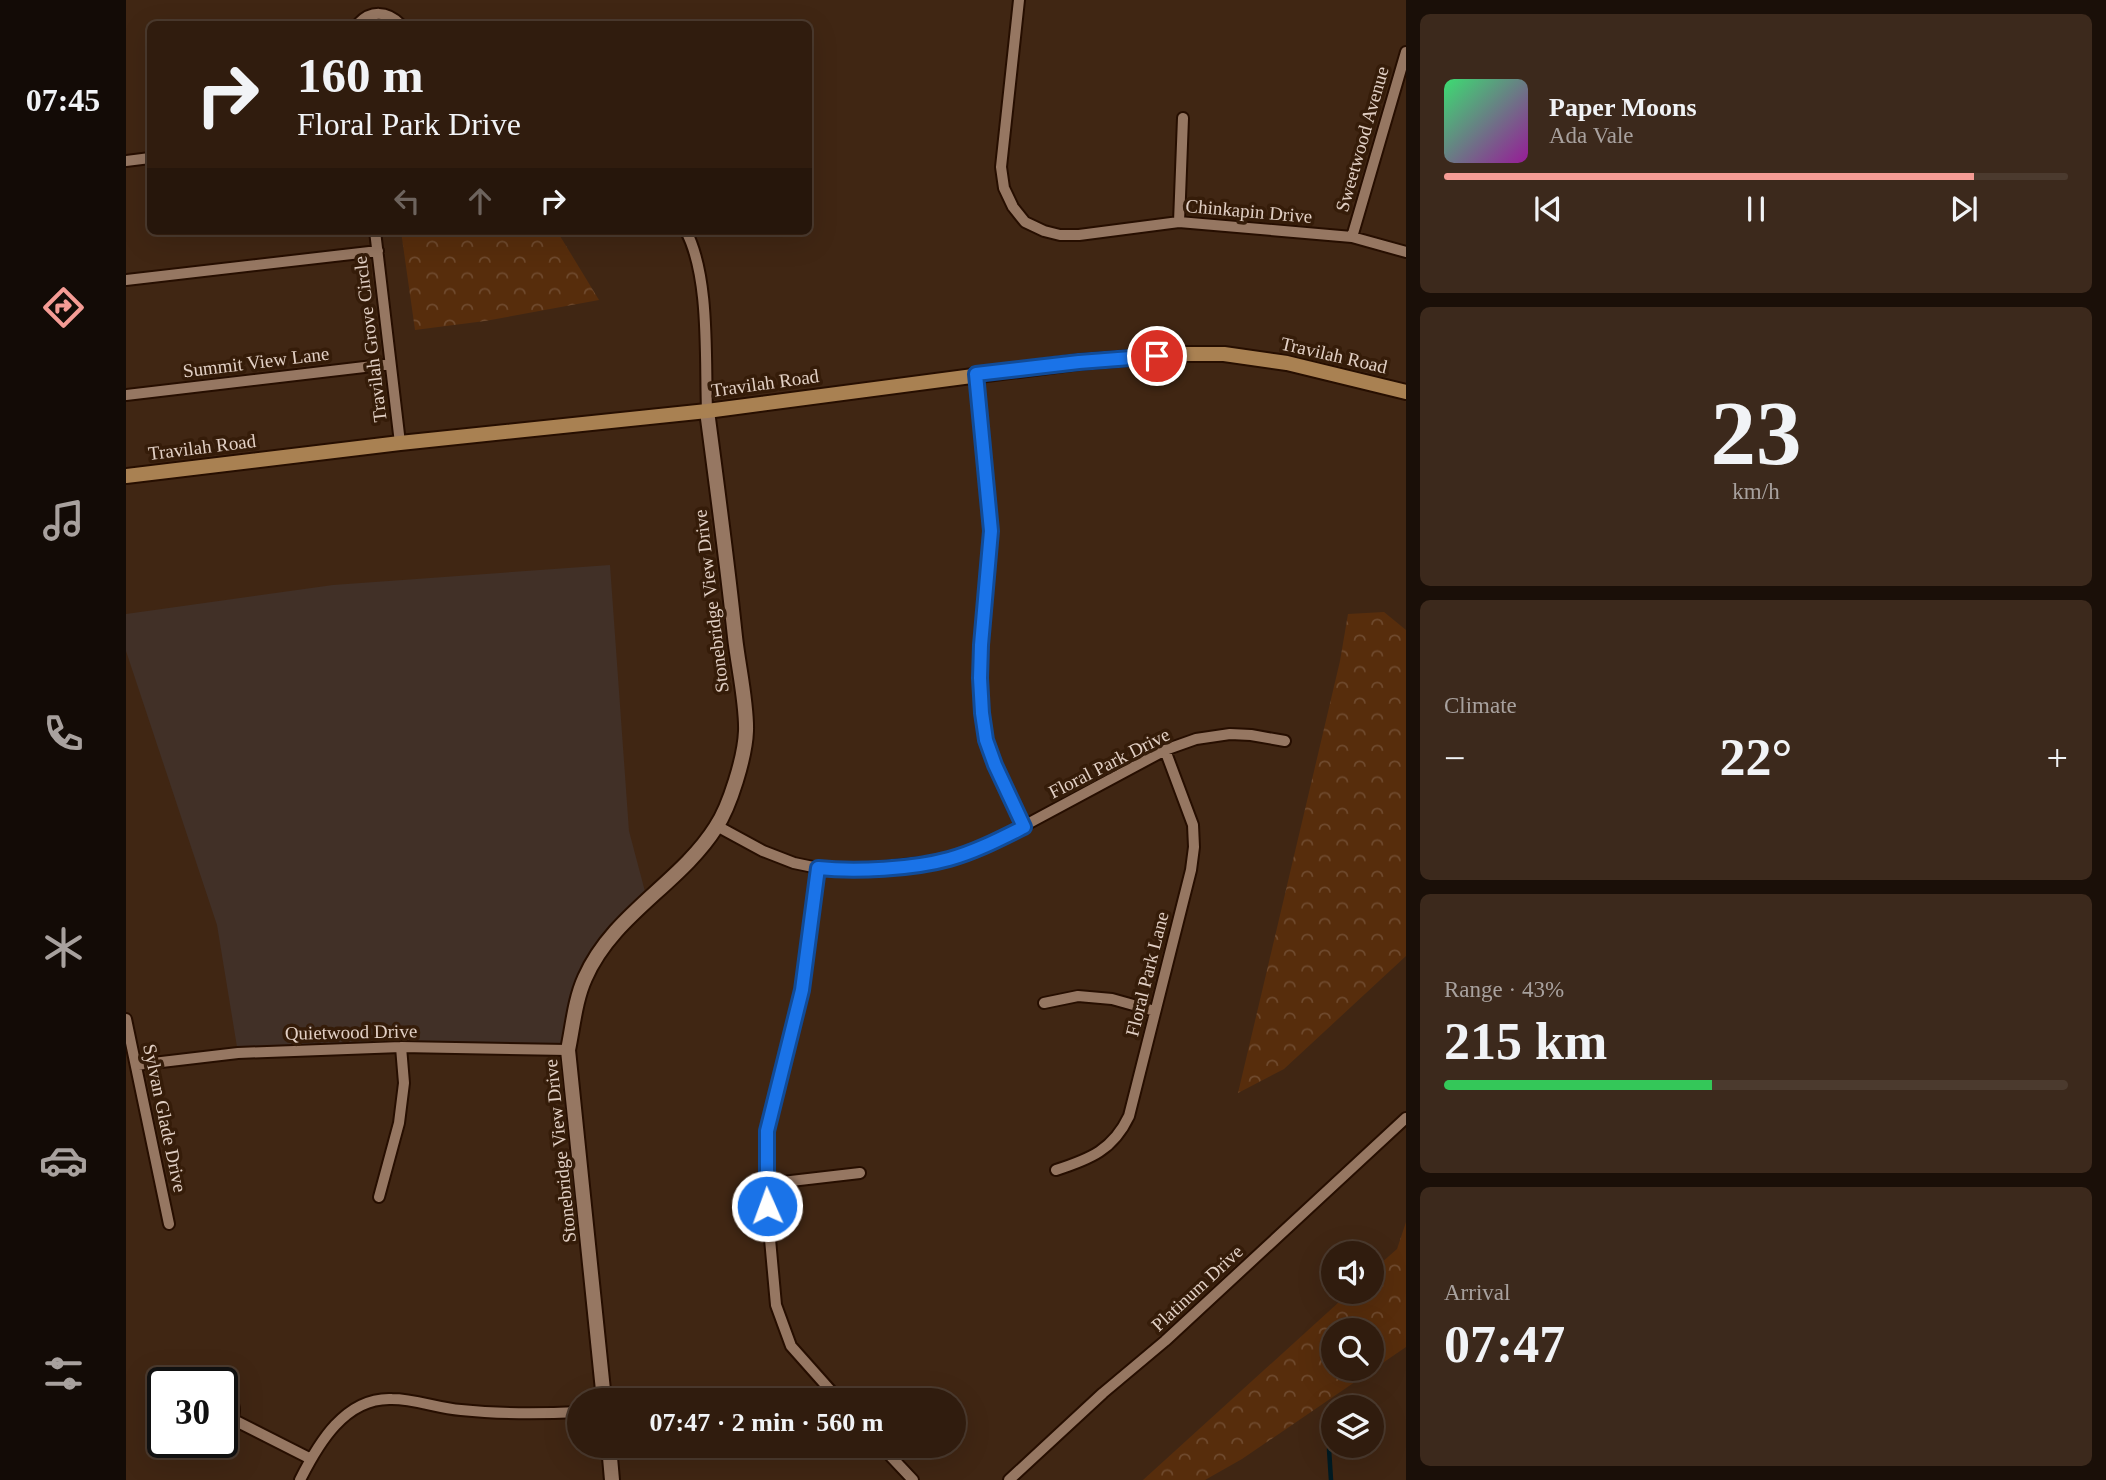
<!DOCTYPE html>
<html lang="en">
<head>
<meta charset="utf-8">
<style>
  body { margin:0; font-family:Georgia,serif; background:#3c291c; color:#f1f3f6; height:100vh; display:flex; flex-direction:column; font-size:26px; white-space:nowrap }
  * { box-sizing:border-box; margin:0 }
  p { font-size:23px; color:#a8a19e }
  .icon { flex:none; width:38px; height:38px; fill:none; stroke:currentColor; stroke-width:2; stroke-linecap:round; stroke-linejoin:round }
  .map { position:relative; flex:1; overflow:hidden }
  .details { display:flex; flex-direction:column; gap:14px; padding:14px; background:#1a0f08; width:700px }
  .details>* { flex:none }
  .guide { position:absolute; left:21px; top:21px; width:665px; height:214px; border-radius:10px; box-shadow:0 7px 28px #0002,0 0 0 2px #4b3a2e; background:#301c0e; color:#f1f3f6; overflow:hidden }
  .controls { position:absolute; left:1195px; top:1241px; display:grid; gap:14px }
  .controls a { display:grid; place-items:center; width:63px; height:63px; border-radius:50%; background:#301c0e; box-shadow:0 7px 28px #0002,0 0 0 2px #4b3a2e; font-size:35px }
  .speed { position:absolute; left:21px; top:1367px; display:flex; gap:14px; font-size:35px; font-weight:700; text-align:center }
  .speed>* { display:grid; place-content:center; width:91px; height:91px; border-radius:50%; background:#301c0e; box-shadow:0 7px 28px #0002,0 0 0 2px #4b3a2e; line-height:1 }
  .speed .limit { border:4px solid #111; border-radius:10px; background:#fff; color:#111 }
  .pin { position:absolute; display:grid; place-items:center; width:60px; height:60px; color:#fff; margin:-30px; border:4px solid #fff; border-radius:50%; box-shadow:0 2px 7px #0007 }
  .me { position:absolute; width:77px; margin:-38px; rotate:358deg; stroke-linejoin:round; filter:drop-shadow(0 0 5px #0008) }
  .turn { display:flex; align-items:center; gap:24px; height:147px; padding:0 35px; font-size:32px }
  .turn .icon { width:91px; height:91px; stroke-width:2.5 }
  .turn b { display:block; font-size:49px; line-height:60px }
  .lanes { display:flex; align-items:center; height:66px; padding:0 35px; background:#0003; justify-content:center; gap:35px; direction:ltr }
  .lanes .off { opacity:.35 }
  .big { font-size:52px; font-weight:600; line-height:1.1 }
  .details .card { flex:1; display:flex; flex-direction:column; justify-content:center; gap:10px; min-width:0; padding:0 24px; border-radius:10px; background:#3c291c }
  .details .dial { align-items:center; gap:0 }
  .dial b { font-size:91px; line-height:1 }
  .song { display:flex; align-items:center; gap:21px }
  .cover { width:84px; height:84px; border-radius:10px; background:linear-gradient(135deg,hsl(140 70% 55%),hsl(300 70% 35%)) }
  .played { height:7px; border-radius:4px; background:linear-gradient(90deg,#f59c95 85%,#4b3a2e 85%) }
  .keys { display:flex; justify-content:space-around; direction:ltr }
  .heat { display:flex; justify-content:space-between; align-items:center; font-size:38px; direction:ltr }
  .charge { height:10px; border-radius:5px; background:linear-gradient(90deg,#34c759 43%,#4b3a2e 0) }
  .trip { position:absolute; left:441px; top:1388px; width:399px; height:70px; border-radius:35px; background:#301c0e; box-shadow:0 7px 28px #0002,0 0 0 2px #4b3a2e; font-weight:600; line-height:70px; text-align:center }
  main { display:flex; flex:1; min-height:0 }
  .tab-bar { display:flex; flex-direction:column; width:126px; justify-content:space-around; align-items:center; background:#130b06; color:#a8a19e }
  .tab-bar .icon { width:49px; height:49px }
  .tab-bar .current { color:#f59c95 }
  .tab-bar b { font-size:32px; color:#f1f3f6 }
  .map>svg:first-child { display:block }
</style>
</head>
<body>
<main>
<nav class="tab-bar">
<b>07:45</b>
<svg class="icon current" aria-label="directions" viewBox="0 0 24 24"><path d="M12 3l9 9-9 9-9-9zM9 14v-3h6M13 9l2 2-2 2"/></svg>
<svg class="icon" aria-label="music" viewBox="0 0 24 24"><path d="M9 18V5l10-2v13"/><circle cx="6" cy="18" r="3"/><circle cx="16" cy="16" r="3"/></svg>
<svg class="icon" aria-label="phone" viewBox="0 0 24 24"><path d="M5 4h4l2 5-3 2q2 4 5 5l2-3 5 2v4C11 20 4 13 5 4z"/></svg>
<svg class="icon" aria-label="climate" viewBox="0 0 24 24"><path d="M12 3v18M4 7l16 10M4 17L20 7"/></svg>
<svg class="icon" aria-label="car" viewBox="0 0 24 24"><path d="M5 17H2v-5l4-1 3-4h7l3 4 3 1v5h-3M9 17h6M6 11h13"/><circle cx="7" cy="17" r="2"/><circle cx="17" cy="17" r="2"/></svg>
<svg class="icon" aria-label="filters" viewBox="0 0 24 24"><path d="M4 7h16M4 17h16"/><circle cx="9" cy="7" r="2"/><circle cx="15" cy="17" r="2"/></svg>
</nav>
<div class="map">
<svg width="1280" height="1480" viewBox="0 0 1280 1480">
  <defs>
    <pattern id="forest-crowns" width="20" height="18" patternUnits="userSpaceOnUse" patternTransform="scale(1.75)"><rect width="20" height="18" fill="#572d0c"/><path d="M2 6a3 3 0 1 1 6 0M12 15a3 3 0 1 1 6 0" fill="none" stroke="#6f4a2e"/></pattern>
  </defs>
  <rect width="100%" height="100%" fill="#402613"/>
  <!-- education -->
  <path fill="#413027" d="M484,565l19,266 18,68 -62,78 -17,73 -330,3 -21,-128 -91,-274v-37l207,-29z"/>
  <!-- forest -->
  <path fill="url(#forest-crowns)" fill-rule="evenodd" d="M275,231h156l42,69 -114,21 -70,9z
    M1258,612l22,18v326l-122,113 -46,24 102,-432 8,-47z
    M1280,1222v125l-164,112 -37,21h-62l207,-188h22v-21l25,-22zM1208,1330h38v38h-38z"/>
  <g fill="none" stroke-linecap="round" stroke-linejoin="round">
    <!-- stream -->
    <path stroke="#001b23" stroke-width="4.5" d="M1203,1449l2,31"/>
    <!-- minor casing -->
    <g stroke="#260e00" stroke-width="14">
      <path id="minor" d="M893,0l-18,167 3,21 9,19 12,15 19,9 16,4h19l100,-13 173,15 54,15
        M232,24c13,-14 29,-13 42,0
        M0,161l24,-3
        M1053,222l4,-104
        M249,231l25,212
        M560,231c24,46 19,127 21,180
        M1226,237l54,-185
        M0,280l252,-29
        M850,374l15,157 -10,114 -1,33 2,36 4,26 9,25 29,62
        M0,395l264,-31
        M591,826l46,25 31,12 24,5 30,3 100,-11 44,-17 173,-93 31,-11 34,-5 21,1 34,6
        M692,868l-16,122 -35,141 -2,53 11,121 15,41 48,54
        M918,1003l34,-7 34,3 43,12
        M0,1019l43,205
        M10,1065l102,-12 163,-6 167,3
        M930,1170c34,-11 57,-20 73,-54l62,-246 3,-23 -1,-22 -28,-75
        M639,1184l95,-11
        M253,1197l20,-74 5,-40 -3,-36
        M96,1392c16,10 16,27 0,37
        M106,1419l79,40
        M755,1446l32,34
        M174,1480c18,-36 45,-83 92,-81 23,0 45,9 69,11 38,4 79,4 118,2
        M883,1480l94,-87 62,-52 241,-223"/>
    </g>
    <!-- tertiary casing -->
    <g stroke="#260e00" stroke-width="18">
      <path id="tertiary" d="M478,1400l-36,-350c5,-24 7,-50 17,-72 28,-64 95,-94 131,-151 14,-21 29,-70 30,-96 1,-27 -8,-66 -11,-94 -8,-76 -18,-151 -28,-226
        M483,1446l3,34"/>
    </g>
    <!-- secondary casing -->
    <g stroke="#260e00" stroke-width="18">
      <path id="secondary" d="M0,476l274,-33 307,-32 372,-49 103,-8h42l63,9 119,29"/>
    </g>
    <!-- minor -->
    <use href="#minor" stroke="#967762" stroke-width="10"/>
    <!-- tertiary -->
    <use href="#tertiary" stroke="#967762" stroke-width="14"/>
    <!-- secondary -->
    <use href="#secondary" stroke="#a98152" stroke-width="14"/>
  </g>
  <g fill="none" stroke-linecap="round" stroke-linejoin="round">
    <!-- route casing -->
    <g stroke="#114b97" stroke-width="18">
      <path id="route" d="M641,1206v-75l35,-141 16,-122c37,4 95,1 131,-9 26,-7 51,-20 75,-32l-29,-62 -9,-25 -4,-27 -2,-35 1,-33 10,-114 -15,-157 103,-12 78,-6"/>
    </g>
    <!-- route -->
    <use href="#route" stroke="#1a73e8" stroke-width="12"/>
  </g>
  <g text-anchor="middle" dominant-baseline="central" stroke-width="7" stroke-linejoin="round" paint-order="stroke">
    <!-- street labels -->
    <g font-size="19" fill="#e2d0c5" stroke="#351c09">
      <text transform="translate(1236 139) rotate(-74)">Sweetwood Avenue</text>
      <text transform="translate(1123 211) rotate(5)">Chinkapin Drive</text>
      <text transform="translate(244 339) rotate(-97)">Travilah Grove Circle</text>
      <text transform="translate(1208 355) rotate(13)">Travilah Road</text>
      <text transform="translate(130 362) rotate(-7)">Summit View Lane</text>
      <text transform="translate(639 383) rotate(-8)">Travilah Road</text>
      <text transform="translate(76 447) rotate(-7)">Travilah Road</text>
      <text transform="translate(585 601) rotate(-97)">Stonebridge View Drive</text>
      <text transform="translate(983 763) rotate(-27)">Floral Park Drive</text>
      <text transform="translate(1021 974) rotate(-76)">Floral Park Lane</text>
      <text transform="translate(225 1032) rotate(-1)">Quietwood Drive</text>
      <text transform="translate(39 1118) rotate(78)">Sylvan Glade Drive</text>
      <text transform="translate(434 1151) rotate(-96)">Stonebridge View Drive</text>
      <text transform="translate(1071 1288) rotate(-43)">Platinum Drive</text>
    </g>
  </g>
</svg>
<div class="controls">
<a><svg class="icon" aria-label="sound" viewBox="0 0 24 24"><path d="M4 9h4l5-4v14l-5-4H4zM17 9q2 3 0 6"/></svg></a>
<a><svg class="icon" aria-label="search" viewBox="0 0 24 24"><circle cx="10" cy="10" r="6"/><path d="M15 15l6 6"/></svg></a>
<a><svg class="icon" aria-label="layers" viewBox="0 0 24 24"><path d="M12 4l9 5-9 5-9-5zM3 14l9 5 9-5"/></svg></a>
</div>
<div class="speed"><div class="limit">30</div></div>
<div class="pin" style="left:1031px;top:356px;background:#d93025"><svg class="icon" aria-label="arrive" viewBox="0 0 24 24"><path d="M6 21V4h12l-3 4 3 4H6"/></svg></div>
<svg class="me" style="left:641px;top:1206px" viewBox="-20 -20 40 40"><circle r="17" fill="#1a73e8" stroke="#fff" stroke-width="3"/><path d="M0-11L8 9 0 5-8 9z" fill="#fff"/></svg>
<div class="trip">07:47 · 2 min · 560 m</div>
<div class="guide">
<div class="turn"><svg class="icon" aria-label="right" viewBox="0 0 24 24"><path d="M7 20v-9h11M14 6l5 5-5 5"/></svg><div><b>160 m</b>Floral Park Drive</div></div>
<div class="lanes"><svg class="icon off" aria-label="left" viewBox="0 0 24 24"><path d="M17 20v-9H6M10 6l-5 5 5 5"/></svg><svg class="icon off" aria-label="ahead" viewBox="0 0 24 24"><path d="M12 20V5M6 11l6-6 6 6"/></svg><svg class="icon" aria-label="right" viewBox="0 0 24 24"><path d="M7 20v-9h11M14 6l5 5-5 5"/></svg></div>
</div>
</div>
<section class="details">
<div class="card">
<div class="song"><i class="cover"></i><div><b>Paper Moons</b><p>Ada Vale</p></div></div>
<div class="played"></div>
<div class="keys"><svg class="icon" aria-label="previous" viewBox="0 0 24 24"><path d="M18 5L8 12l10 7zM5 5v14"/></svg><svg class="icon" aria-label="pause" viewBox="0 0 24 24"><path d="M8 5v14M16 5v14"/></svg><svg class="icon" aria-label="next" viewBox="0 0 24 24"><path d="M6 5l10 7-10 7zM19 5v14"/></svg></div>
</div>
<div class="card dial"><b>23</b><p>km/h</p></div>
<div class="card"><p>Climate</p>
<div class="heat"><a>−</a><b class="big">22°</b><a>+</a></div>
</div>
<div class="card"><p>Range · 43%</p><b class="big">215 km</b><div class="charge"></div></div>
<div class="card"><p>Arrival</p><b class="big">07:47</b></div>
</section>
</main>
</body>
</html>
